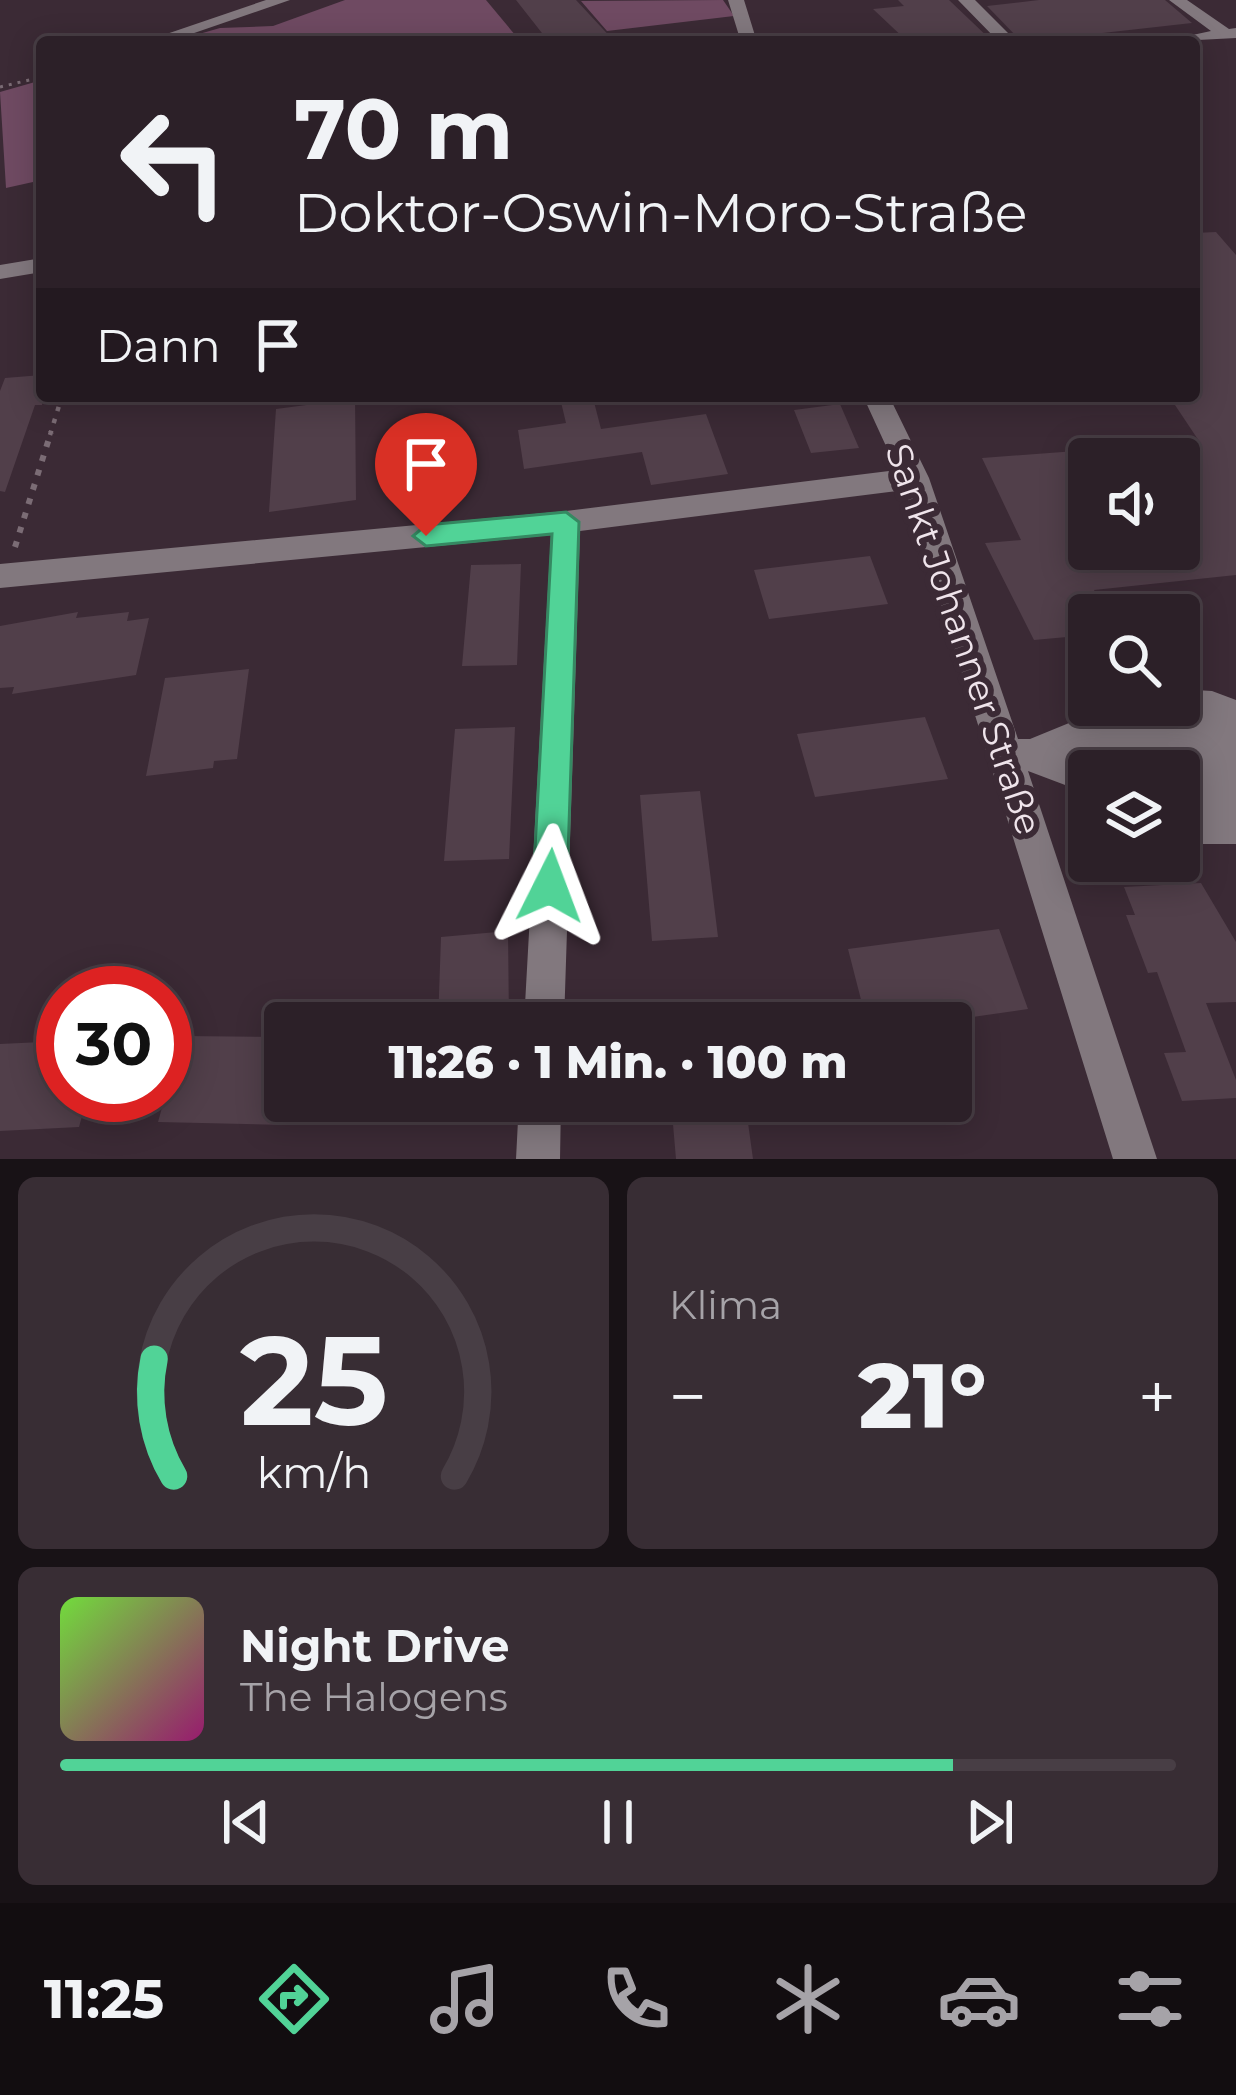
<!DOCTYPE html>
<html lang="de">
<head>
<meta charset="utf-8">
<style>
  body { margin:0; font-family:Montserrat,sans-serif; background:#382d34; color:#f1f3f6; height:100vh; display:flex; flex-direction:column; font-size:45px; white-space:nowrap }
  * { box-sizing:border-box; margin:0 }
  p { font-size:39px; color:#a6a3a8 }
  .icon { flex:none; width:66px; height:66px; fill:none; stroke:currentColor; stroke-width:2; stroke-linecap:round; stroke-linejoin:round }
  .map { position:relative; height:1159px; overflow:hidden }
  .panel { display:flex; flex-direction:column; gap:18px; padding:18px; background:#181216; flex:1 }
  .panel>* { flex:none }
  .banner { position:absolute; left:36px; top:36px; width:1164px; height:366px; border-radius:12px; box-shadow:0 6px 30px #0003,0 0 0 3px #483e45; background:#2c2028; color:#f1f3f6; overflow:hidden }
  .buttons { position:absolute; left:1068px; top:438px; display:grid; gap:24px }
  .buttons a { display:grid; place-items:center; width:132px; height:132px; border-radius:12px; background:#2c2028; box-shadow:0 6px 30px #0003,0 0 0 3px #483e45; font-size:60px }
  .speed { position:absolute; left:36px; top:966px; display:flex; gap:24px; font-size:60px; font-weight:700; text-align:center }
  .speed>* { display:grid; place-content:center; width:156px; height:156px; border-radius:50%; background:#2c2028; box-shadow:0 6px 30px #0003,0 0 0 3px #483e45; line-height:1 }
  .speed .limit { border:18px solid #d22; background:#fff; color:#111 }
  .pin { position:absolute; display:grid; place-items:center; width:102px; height:102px; color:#fff; margin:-123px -51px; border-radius:50% 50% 50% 0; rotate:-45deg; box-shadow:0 0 12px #0007 }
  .pin .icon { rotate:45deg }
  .me { position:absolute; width:132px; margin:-66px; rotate:3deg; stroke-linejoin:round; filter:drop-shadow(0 0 9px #0008) }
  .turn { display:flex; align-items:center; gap:42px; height:252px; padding:0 60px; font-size:54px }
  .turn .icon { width:156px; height:156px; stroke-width:2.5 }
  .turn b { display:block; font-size:84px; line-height:102px }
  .then { display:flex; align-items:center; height:114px; padding:0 60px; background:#0003; gap:24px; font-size:45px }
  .big { font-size:90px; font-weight:800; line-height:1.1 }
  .panel .tile { flex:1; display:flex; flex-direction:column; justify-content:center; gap:18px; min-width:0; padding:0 42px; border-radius:18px; background:#382d34 }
  .panel .dial { align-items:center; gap:0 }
  .dial svg { height:312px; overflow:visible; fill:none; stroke:#483e45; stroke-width:7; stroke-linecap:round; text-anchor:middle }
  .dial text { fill:#f1f3f6; stroke:none }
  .song { display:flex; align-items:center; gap:36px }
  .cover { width:144px; height:144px; border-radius:18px; background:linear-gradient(135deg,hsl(100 70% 55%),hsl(320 70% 35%)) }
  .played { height:12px; border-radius:6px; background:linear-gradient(90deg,#51d397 80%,#483e45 80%) }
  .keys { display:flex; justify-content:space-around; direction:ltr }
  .heat { display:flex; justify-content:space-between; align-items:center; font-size:66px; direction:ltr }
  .panel .tiles { flex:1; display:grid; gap:18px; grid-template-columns:1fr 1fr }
  .tile:last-child { grid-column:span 2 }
  .trip { position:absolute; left:264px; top:1002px; width:708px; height:120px; border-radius:12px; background:#2c2028; box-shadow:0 6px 30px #0003,0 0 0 3px #483e45; font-weight:800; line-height:120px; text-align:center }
  .dock { display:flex; height:192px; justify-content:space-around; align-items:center; background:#120d10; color:#a6a3a8 }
  .dock .icon { width:84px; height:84px }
  .dock .on { color:#51d397 }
  .dock b { font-size:54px; color:#f1f3f6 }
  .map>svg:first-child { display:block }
</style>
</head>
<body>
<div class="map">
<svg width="1236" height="1159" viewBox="0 0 1236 1159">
  <rect width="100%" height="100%" fill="#3b2a35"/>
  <!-- green -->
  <path fill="#6f4a62" d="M345,0h141l35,42h-350l49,-14 53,-2z
    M723,0l11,16 -127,15 -26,-30z
    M42,80v100l-36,8 -6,-96z"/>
  <!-- building -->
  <path fill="#513f4a" d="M516,0h60l39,42h-66z
    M898,0h51l44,42h-85l-35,-33 31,-3z
    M1039,0h126l27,23 -170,19 -35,-36z
    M1216,232l20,23v320l-142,15 13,25h-18v20l-55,5 -49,-97 36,-3 -39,-82 107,-8v99h90v-106l20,-2 -30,-45h25v-163z
    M42,375v30h-7l-30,87 -5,-1v-100l5,-13z
    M314,396h41l1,104 -87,12 7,-103 38,-5z
    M593,398l8,31 105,-15 22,60 -77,11 -9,-33 -118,17 -6,-39 48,-7 -5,-21z
    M840,404l19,44 -48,5 -17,-43z
    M870,556l18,48 -119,15 -15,-49z
    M521,564l-4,101 -55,1 9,-101z
    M78,612l-2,6 53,-6 -2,9 22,-3 -13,57 -124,19 2,-7 -14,1v-62z
    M249,669l-12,90 -23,2 -1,7 -67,8 19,-98z
    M925,717l23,62 -133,18 -18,-63z
    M515,727l-6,132 -65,2 11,-132z
    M700,791l18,146 -66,4 -12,-146z
    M1201,883l35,59v60l-30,1 30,77v18l-54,3 -18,-48 22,-1 -29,-80 -9,1 -22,-58h9l-11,-28z
    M999,929l29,80 -97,14h-64l-19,-74z
    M508,931l1,92h-71l3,-86z
    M182,1036l103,1v88l-127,-3z
    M63,1041v54h25l-9,32 -79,4v-87z
    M671,1101h74l8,58h-77z"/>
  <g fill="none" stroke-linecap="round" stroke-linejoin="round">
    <!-- path-far2 -->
    <path stroke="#7b6c75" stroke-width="3" stroke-dasharray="3 6" stroke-linecap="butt" d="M0,87l42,-10"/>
    <!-- path-far1 -->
    <path stroke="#7b6c75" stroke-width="4.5" stroke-dasharray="4.5 8" stroke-linecap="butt" d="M50,435l12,-39"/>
    <!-- path -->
    <path stroke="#7b6c75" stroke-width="6" stroke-dasharray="6 9" stroke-linecap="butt" d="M15,547l36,-115"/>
    <!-- minor -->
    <path fill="#82787e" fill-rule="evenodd" d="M266,0h24l-122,42h-25z
      M728,0h16l13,42h-16z
      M958,0h17l42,42h-18z
      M1169,0h18l42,29 7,-1v10l-76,4 51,-11z
      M42,258v14l-42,7v-14z
      M863,396h26l40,82 89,261h12l83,-34h66v-16l33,2 24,9v144h-57v-73l-98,-21 -9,4 29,11 3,6h-15v23l-61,-23 129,388h-44l-208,-669 -325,41 -16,492h-40l27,-488 -551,53v-24l566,-53 331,-41z
      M519,1101h42l-1,58h-44z"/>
  </g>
  <!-- route -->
  <path fill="#51d397" stroke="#358962" stroke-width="3" d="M566,512l13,10 -12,364 -5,13 -12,5 -12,-5 -5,-13 19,-352 -126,12 -13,-10 13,-11z"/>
  <g text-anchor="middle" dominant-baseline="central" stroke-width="12" stroke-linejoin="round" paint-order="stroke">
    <!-- street labels -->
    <g font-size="36" fill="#efe4eb" stroke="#3b2a35">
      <text transform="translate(964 639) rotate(71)">Sankt Johanner Straße</text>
    </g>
  </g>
</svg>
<div class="buttons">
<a><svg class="icon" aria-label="sound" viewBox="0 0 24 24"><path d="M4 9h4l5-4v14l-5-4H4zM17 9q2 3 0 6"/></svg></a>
<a><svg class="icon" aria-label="search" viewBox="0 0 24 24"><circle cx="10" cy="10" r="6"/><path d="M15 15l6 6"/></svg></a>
<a><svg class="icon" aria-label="layers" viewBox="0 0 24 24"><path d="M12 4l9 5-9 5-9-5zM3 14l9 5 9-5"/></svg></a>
</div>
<div class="speed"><div class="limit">30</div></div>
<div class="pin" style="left:426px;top:536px;background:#d93025"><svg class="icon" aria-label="arrive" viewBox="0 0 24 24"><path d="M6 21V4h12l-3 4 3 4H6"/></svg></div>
<svg class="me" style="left:550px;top:886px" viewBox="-20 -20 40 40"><path d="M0-17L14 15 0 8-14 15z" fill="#51d397" stroke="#fff" stroke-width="4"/></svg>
<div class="trip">11:26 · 1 Min. · 100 m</div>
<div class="banner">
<div class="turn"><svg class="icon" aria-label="left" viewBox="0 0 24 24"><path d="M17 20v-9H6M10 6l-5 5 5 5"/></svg><div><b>70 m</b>Doktor-Oswin-Moro-Straße</div></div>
<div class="then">Dann<svg class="icon" aria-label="arrive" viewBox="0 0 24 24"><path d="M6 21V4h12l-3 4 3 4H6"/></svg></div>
</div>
</div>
<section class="panel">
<div class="tiles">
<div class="tile dial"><svg viewBox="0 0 100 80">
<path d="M14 69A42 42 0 1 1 86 69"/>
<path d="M14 69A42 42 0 0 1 9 39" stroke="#51d397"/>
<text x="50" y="56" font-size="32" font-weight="700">25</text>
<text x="50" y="72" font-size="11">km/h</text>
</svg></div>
<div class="tile"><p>Klima</p>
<div class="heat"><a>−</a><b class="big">21°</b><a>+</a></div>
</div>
<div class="tile">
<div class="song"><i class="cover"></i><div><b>Night Drive</b><p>The Halogens</p></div></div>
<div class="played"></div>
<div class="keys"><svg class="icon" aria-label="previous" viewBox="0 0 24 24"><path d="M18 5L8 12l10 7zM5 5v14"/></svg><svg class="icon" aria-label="pause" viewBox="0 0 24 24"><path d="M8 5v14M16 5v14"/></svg><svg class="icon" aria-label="next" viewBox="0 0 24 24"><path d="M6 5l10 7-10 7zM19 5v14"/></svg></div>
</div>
</div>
</section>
<nav class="dock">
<b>11:25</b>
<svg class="icon on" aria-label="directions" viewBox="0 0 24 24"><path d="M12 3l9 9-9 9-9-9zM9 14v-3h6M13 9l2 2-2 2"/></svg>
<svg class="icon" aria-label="music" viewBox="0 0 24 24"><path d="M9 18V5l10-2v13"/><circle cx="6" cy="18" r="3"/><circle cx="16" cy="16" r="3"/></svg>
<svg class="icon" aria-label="phone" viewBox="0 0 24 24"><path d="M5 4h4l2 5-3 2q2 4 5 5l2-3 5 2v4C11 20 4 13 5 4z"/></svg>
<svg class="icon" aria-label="climate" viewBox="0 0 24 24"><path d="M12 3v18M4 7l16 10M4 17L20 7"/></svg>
<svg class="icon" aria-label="car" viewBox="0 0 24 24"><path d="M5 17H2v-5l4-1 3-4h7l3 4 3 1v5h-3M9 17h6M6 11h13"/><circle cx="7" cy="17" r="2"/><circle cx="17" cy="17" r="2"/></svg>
<svg class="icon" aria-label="filters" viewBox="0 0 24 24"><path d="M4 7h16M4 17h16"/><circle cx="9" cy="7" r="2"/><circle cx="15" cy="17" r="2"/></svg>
</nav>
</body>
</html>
